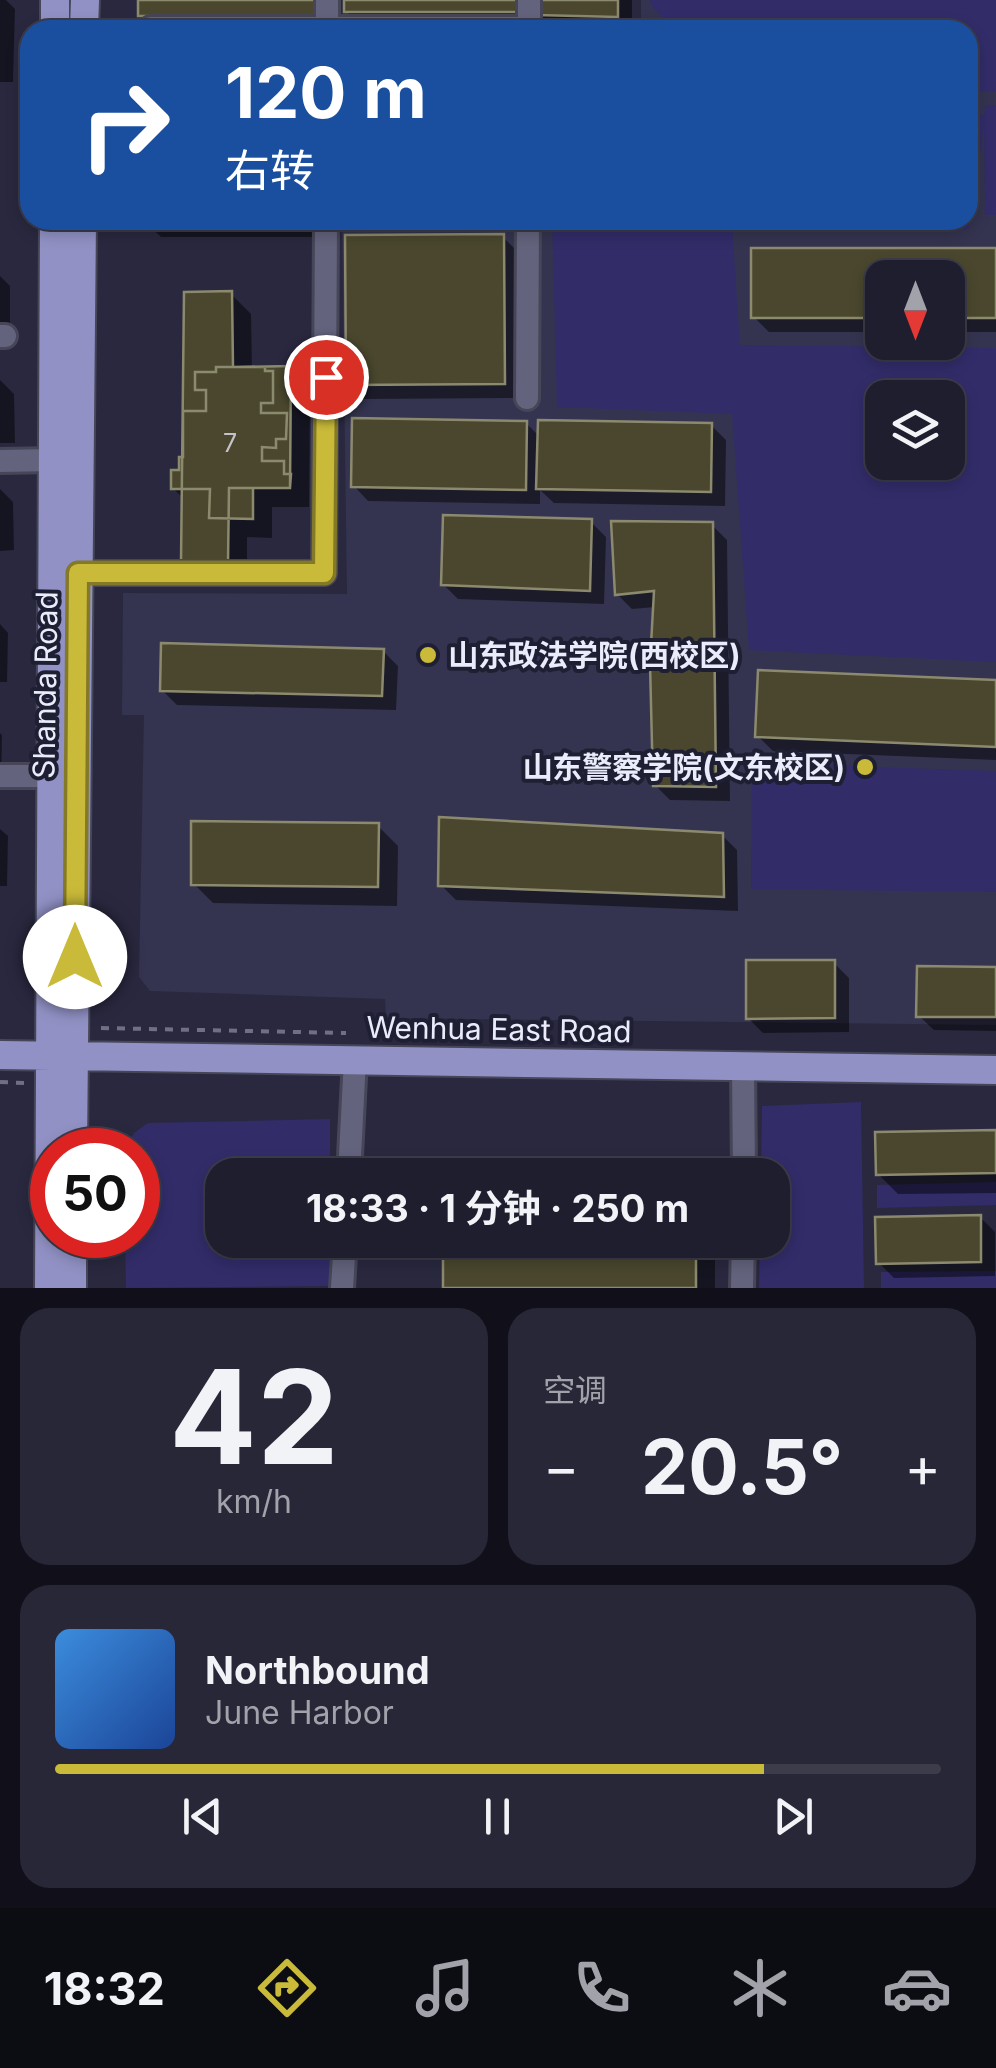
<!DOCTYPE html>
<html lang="zh">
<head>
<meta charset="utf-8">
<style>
  body { margin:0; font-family:Inter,"Noto Sans SC",sans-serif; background:#272737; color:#f1f3f6; height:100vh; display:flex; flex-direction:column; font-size:38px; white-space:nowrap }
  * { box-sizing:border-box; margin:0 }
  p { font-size:32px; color:#a1a2aa }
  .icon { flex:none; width:55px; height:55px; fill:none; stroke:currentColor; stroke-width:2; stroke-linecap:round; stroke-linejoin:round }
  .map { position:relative; height:1288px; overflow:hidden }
  .sheet { display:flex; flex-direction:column; gap:20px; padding:20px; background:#11101a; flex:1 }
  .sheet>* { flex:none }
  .guide { position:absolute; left:20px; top:20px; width:958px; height:210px; border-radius:30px; box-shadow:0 5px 15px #0003,0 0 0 2px #3c3c4b; background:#1a4fa0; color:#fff; overflow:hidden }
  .needle { width:65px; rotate:180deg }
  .controls { position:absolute; left:865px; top:260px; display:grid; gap:20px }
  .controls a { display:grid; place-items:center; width:100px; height:100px; border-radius:20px; background:#1f1e2f; box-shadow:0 5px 15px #0003,0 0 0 2px #3c3c4b; font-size:50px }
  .speed { position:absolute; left:30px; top:1128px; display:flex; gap:20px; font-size:50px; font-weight:700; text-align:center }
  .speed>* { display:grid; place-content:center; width:130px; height:130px; border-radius:50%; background:#1f1e2f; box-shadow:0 5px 15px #0003,0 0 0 2px #3c3c4b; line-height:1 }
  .speed .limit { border:15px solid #d22; background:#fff; color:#111 }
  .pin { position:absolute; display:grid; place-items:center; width:85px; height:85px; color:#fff; margin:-42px; border:5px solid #fff; border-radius:50%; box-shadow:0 2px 10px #0007 }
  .me { position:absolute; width:110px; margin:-55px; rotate:0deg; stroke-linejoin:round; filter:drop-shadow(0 0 8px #0008) }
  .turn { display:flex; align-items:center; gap:35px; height:210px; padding:0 40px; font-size:45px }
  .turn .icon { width:130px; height:130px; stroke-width:2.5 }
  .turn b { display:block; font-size:70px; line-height:85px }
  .big { font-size:75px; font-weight:700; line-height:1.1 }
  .sheet .card { flex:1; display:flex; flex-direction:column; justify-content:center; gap:15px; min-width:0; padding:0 35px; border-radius:30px; background:#272737 }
  .sheet .dial { align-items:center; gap:0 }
  .dial b { font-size:130px; line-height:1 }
  .song { display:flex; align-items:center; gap:30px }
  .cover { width:120px; height:120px; border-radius:15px; background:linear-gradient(135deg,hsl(210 70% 55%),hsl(220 70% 35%)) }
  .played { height:10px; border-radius:5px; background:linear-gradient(90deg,#c9ba3a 80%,#3c3c4b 80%) }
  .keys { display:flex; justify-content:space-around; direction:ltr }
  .heat { display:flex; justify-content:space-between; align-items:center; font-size:55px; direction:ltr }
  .sheet .tiles { flex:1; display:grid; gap:20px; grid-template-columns:1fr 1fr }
  .card:last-child { grid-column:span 2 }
  .trip { position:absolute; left:205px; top:1158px; width:585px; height:100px; border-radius:30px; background:#1f1e2f; box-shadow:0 5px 15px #0003,0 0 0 2px #3c3c4b; font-weight:700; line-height:100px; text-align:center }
  .menu { display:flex; height:160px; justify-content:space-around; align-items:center; background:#0c0c13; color:#a1a2aa }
  .menu .icon { width:70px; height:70px }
  .menu .active { color:#c9ba3a }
  .menu b { font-size:45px; color:#f1f3f6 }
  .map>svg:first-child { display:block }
</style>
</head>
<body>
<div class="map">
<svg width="996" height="1288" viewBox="0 0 996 1288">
  <rect width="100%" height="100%" fill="#29283f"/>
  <!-- built -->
  <path fill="#343450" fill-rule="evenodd" d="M641,0h355v1025l-610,-7 -1,-19 -235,-8 -11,-14 5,-262h-22l1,-122 224,1 -5,-374h626v-190h-327zM882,278h66v64h-66zM882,398h66v64h-66z"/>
  <!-- green -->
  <path fill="#322c69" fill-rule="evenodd" d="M650,0h346v92h-28v-62h-294l-23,-25z
    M985,105h11v110h-11l-1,-90 -15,104 -237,-5 8,121 256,3v314l-247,-12 -17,-236 -175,-7 -5,-185 416,-2v-106l16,1zM882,398h66v64h-66z
    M752,763l244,8v121l-245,-3z
    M861,1102l3,186h-105l1,-48h12v-65h-11l1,-69z
    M330,1119v56h-108v65h108v46l-204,2 -1,-53h13v-85h-13l9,-17 14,-10z
    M996,1182v23l-119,3v-23z
    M996,1271v17h-115v-16z"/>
  <!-- shadow -->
  <path fill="#0007" d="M0,0h6l9,9 -2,73h-13z
    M140,0h199l1,30h-184l-15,-15z
    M346,0h286v30l-78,-1 -9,-8 1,9h-181l-19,-19z
    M143,220h197v17h-179z
    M503,237l15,15 1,146 -156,1 -15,-15z
    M754,250h242v82h-48v-54h-66v54h-113l-15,-15z
    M0,276l10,10v49h-10z
    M231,294l20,20 1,55h38l20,20 -1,118h-37v31l-25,-1v45l-43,-1 -19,-81 -12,-12 12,-28z
    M0,380l14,14 1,49h-15z
    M526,423l14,14 171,-12 15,15 -1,66 -171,-3 -14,-13v14l-172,-3 -14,-15z
    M0,489l13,13 1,48 -14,1z
    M591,522l15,15 -2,67 -146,-5 -15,-15z
    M712,525l15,15 3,261 -60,-1 -15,-15v-178l-23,2 -15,-15z
    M0,624l8,9 -1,49h-7z
    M383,651l15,15 -2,44 -219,-5 -15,-15z
    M996,683v77l-223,-9 -15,-15z
    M0,733l2,2 -1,50h-1z
    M378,826l20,20 -1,60 -184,-3 -20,-20z
    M0,829l8,7 -1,50h-7z
    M722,835l15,15 1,61 -282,-11 -15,-15z
    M834,963l15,15v54l-86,1 -15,-15z
    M996,969v62l-62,-1 -15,-14z
    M996,1132v61l-98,1 -20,-20z
    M980,1217l15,15v44l-101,2 -15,-15z
    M446,1240h269v48h-269z"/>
  <!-- building -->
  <path fill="#4a472e" stroke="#8c8a6e" stroke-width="2.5" d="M138,0h183l1,16h-184z
    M344,0h183v12h-183z
    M537,0h81v17l-82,-2z
    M504,234l1,150 -159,1 -1,-150z
    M751,248h245v70h-48v-40h-66v40h-131z
    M232,291l1,76 58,-1 -1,122h-61l-1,75 -47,-1 3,-270z
    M216,367h49v4h8v32h-12v10h26l-1,26h-10v9l-14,-1v14h22v13h7l-1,14h-37v31l-44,-1 1,-29h-39v-19h8v-13h4v-46h23v-21h-11v-18h21z
    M352,418l175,3 -1,69 -175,-3z
    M538,420l174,3 -1,69 -175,-3z
    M443,515l149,4 -2,72 -149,-6z
    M611,521l102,1 3,265 -63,-1 -3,-123 4,-72 -39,4z
    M161,643l223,6 -2,47 -222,-5z
    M758,670l238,10v67l-241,-10z
    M439,817l284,16 1,64 -286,-11z
    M191,821l188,2 -1,64 -187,-2z
    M746,960h89v58l-89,1z
    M917,966l79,1v50h-80z
    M996,1130v43l-120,2 -1,-43z
    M981,1215v47l-105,2 -1,-47z
    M443,1240h253v48h-253z"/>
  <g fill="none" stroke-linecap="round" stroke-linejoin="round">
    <!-- minor casing -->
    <g stroke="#464658" stroke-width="28">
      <path id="minor" d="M327,0v30
        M151,28h378
        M529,30v-30
        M0,336h5
        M527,398l1,-178
        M0,461l54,-1
        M79,573h245l2,-353
        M0,776h52
        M743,1066l1,109
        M349,1175l6,-116
        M342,1288l3,-48
        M742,1288l1,-48"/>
    </g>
    <!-- major casing -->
    <g stroke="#464658" stroke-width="32">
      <path id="major" d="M55,30v-30
        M84,30l1,-30
        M0,1055l996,15
        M73,1150l9,-930
        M49,1288l5,-1068
        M72,1288v-53"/>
    </g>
    <!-- path -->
    <path stroke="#707084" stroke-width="4" stroke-dasharray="8 8" stroke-linecap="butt" d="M101,1028l245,5
      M0,1082l25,1"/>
    <!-- minor -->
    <use href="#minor" stroke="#63637d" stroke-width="22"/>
    <!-- major -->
    <use href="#major" stroke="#9191c5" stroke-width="28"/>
  </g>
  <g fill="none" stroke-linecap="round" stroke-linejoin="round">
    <!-- route casing -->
    <g stroke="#837926" stroke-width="25">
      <path id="route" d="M75,957l3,-384h246l2,-196"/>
    </g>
    <!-- route -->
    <use href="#route" stroke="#c9ba3a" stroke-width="18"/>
  </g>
  <!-- markers -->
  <g fill="#c9ba3a" stroke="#1f1f34" stroke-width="4">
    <circle cx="428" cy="655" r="10"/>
    <circle cx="865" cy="767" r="10"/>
  </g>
  <g text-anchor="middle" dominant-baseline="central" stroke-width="8" stroke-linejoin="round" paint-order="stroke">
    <!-- number labels -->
    <g font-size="25" fill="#c3c3c8">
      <text x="230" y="443">7</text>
    </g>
    <!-- poi labels -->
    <g font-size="30" font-weight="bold" fill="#ebecfb" stroke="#1f1f34" text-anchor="start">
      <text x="448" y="655">山东政法学院(西校区)</text>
      <text x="845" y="767" text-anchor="end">山东警察学院(文东校区)</text>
    </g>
    <!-- street labels -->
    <g font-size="30" fill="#ebecfb" stroke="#1f1f34">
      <text transform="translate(45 685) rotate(-89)">Shanda Road</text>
      <text transform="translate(499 1029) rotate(1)">Wenhua East Road</text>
    </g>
  </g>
</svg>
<div class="controls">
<a><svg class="needle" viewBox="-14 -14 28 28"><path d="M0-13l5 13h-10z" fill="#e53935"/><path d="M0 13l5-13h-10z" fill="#a1a2aa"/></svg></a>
<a><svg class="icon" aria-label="layers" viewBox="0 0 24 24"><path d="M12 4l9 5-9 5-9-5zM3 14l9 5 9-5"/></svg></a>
</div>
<div class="speed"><div class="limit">50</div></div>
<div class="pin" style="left:326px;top:377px;background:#d93025"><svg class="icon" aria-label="arrive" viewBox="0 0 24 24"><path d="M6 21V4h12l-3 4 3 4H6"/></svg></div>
<svg class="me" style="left:75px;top:957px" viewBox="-20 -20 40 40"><circle r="19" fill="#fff"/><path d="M0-13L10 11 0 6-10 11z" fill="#c9ba3a"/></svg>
<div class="trip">18:33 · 1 分钟 · 250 m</div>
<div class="guide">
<div class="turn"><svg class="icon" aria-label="right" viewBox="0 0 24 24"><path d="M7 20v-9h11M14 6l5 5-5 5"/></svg><div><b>120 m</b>右转</div></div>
</div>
</div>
<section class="sheet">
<div class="tiles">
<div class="card dial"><b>42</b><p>km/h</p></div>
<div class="card"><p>空调</p>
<div class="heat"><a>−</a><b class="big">20.5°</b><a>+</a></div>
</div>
<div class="card">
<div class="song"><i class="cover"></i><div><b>Northbound</b><p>June Harbor</p></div></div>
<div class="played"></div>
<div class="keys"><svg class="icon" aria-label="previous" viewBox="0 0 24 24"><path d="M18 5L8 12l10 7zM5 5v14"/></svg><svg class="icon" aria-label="pause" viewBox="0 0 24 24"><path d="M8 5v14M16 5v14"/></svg><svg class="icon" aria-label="next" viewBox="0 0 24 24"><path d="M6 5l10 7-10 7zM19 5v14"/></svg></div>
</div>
</div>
</section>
<nav class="menu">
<b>18:32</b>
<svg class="icon active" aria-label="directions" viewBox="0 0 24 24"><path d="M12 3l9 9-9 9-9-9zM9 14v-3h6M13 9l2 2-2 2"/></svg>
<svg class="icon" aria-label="music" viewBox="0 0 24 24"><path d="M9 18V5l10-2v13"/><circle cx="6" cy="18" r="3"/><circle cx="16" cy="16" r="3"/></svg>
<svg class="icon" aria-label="phone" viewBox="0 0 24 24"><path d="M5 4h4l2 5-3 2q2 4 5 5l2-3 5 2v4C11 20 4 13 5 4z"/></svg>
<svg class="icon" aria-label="climate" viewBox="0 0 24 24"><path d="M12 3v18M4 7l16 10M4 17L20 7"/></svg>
<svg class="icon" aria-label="car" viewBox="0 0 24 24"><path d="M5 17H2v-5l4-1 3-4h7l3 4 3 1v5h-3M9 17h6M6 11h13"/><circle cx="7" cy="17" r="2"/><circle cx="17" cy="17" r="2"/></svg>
</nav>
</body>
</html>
